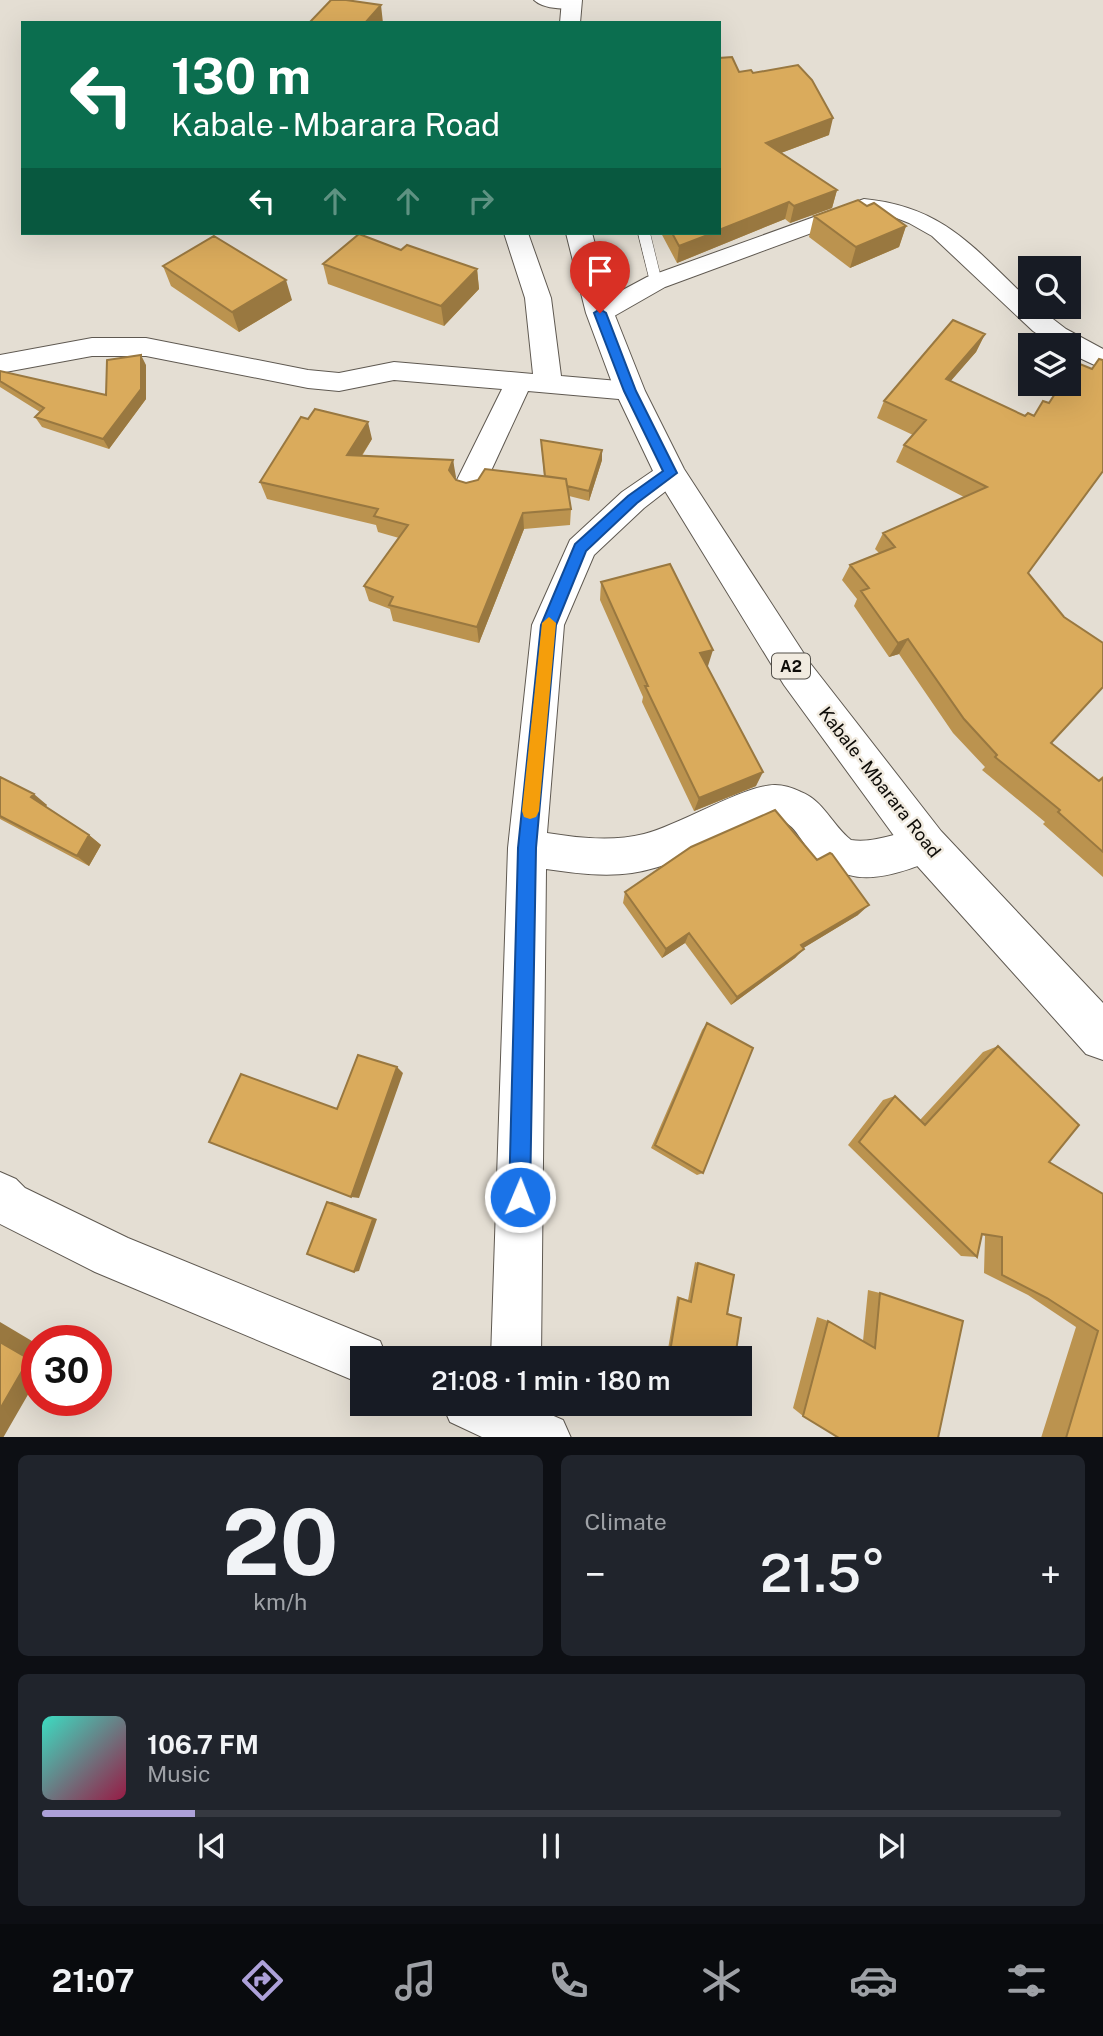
<!DOCTYPE html>
<html lang="en">
<head>
<meta charset="utf-8">
<style>
  body { margin:0; font-family:"Public Sans",sans-serif; background:#20242c; color:#f1f3f6; height:100vh; display:flex; flex-direction:column; font-size:26px; white-space:nowrap }
  * { box-sizing:border-box; margin:0 }
  p { font-size:23px; color:#9ea1a6 }
  .icon { flex:none; width:38px; height:38px; fill:none; stroke:currentColor; stroke-width:2; stroke-linecap:round; stroke-linejoin:round }
  .map { position:relative; height:1437px; overflow:hidden }
  .drawer { display:flex; flex-direction:column; gap:18px; padding:18px; background:#0d0f14; flex:1 }
  .drawer>* { flex:none }
  .guide { position:absolute; left:21px; top:21px; width:700px; height:214px; border-radius:0px; box-shadow:0 7px 28px #0002; background:#0b6e4f; color:#fff; overflow:hidden }
  .buttons { position:absolute; left:1018px; top:256px; display:grid; gap:14px }
  .buttons a { display:grid; place-items:center; width:63px; height:63px; border-radius:0px; background:#171b24; box-shadow:0 7px 28px #0002; font-size:35px }
  .speed { position:absolute; left:21px; top:1325px; display:flex; gap:14px; font-size:35px; font-weight:700; text-align:center }
  .speed>* { display:grid; place-content:center; width:91px; height:91px; border-radius:50%; background:#171b24; box-shadow:0 7px 28px #0002; line-height:1 }
  .speed .limit { border:10px solid #d22; background:#fff; color:#111 }
  .pin { position:absolute; display:grid; place-items:center; width:60px; height:60px; color:#fff; margin:-72px -30px; border-radius:50% 50% 50% 0; rotate:-45deg; box-shadow:0 0 7px #0007 }
  .pin .icon { rotate:45deg }
  .me { position:absolute; width:77px; margin:-38px; rotate:1deg; stroke-linejoin:round; filter:drop-shadow(0 0 5px #0008) }
  .turn { display:flex; align-items:center; gap:24px; height:147px; padding:0 35px; font-size:32px }
  .turn .icon { width:91px; height:91px; stroke-width:2.5 }
  .turn b { display:block; font-size:49px; line-height:60px }
  .lanes { display:flex; align-items:center; height:66px; padding:0 35px; background:#0003; justify-content:center; gap:35px; direction:ltr }
  .lanes .off { opacity:.35 }
  .big { font-size:52px; font-weight:600; line-height:1.1 }
  .drawer .card { flex:1; display:flex; flex-direction:column; justify-content:center; gap:10px; min-width:0; padding:0 24px; border-radius:10px; background:#20242c }
  .drawer .dial { align-items:center; gap:0 }
  .dial b { font-size:91px; line-height:1 }
  .song { display:flex; align-items:center; gap:21px }
  .cover { width:84px; height:84px; border-radius:10px; background:linear-gradient(135deg,hsl(170 70% 55%),hsl(340 70% 35%)) }
  .played { height:7px; border-radius:4px; background:linear-gradient(90deg,#ada1d9 15%,#363941 15%) }
  .keys { display:flex; justify-content:space-around; direction:ltr }
  .heat { display:flex; justify-content:space-between; align-items:center; font-size:38px; direction:ltr }
  .drawer .tiles { flex:1; display:grid; gap:18px; grid-template-columns:1fr 1fr }
  .card:last-child { grid-column:span 2 }
  .trip { position:absolute; left:350px; top:1346px; width:402px; height:70px; border-radius:0px; background:#171b24; box-shadow:0 7px 28px #0002; font-weight:600; line-height:70px; text-align:center }
  .tab-bar { display:flex; height:112px; justify-content:space-around; align-items:center; background:#090b0e; color:#9ea1a6 }
  .tab-bar .icon { width:49px; height:49px }
  .tab-bar .active { color:#ada1d9 }
  .tab-bar b { font-size:32px; color:#f1f3f6 }
  .map>svg:first-child { display:block }
</style>
</head>
<body>
<div class="map">
<svg width="1103" height="1438" viewBox="0 0 1103 1438">
  <rect width="100%" height="100%" fill="#e4ded3"/>
  <g fill="none" stroke-linecap="round" stroke-linejoin="round">
    <!-- service casing -->
    <g stroke="#5f5951" stroke-width="1">
      <path id="service" d="M638,233h12l12,49 -2,3h-8l-2,-3z"/>
    </g>
    <!-- minor casing -->
    <g stroke="#5f5951" stroke-width="2">
      <path id="minor" d="M534,0h45l2,3c-9,9 -38,6 -47,-3z
        M864,199c82,8 111,51 167,103v4h5l30,23 37,20v20l-34,-16v-8h-15l-21,-14 -101,-95 -23,-13 -20,-8 -23,-2 -201,74 -56,32 -9,2 -9,-2 -4,-6 4,-6 56,-30z
        M504,233h24l23,65 10,78 69,6 10,2 4,7 -4,7 -10,2 -102,-9 -44,95 -5,8 -10,3 -10,-3 -5,-8 48,-97 -108,-9 -55,11 -31,-3 -162,-32h-54l-92,17v-18l92,-17h54l162,32 31,3 55,-11 139,12 -8,-76z
        M670,462l10,4 5,7 -5,7 -36,28 -50,47 -30,70 -17,208c32,5 65,9 97,1 36,-9 100,-49 131,-49 9,0 18,3 26,7 23,9 31,33 50,48 31,5 61,-18 88,-8l6,13 -6,13c-26,10 -62,25 -90,17 -12,-3 -25,-9 -34,-18 -18,-18 -22,-46 -54,-35 -41,19 -84,44 -129,51 -29,4 -58,0 -86,-4l-5,489h-50l17,-510 24,-223 38,-85 52,-48 38,-26z
        M0,1172l16,7 9,9 103,50 252,103 7,17h-25v26l-267,-112 -95,-48z
        M442,1404h84l37,16 8,18h-87l-34,-16z"/>
    </g>
    <!-- primary casing -->
    <g stroke="#5f5951" stroke-width="2">
      <path id="primary" d="M562,0h20l-2,23h-20z
        M566,233h26l22,80 31,78 39,78 126,194 131,168 162,172v57l-17,-6 -175,-195 -127,-174 -130,-212 -39,-82 -29,-78z"/>
    </g>
    <!-- service -->
    <use href="#service" fill="#fff" fill-rule="evenodd"/>
    <!-- minor -->
    <use href="#minor" fill="#fff" fill-rule="evenodd"/>
    <!-- primary -->
    <use href="#primary" fill="#fff" fill-rule="evenodd"/>
  </g>
  <!-- wall -->
  <path fill="#bb934f" d="M739,72l14,1 76,62 -48,18 56,37 -5,18 -42,15 -5,-4 -108,44 -16,-30h58z
    M867,206l39,20 -7,21 -49,21 -41,-31 5,-21z
    M401,250l76,19 2,20 -35,37 -116,-42 -5,-20z
    M163,266l129,34 -53,32 -68,-46z
    M985,334l-9,18 -26,29 78,192 23,170 47,37 5,-4v101l-60,-53 2,-2 -63,-52 3,-3 -32,-34 -54,-79 -10,3 -35,-51 3,-7 -15,-19 8,-15 29,-12 -4,-4 8,-16 81,-36 -68,-35 8,-17 9,-10 -36,-17 7,-17z
    M146,365v34l-37,50 -67,-22 -7,-10 5,-5 -40,-25v-16l106,24z
    M372,439l-10,17 91,4 2,18 1,2 10,3 78,-7 -3,-36 61,20 -13,41 -20,-5 2,13 -1,16 -46,4 -45,114 -86,-22 -3,-12 -21,-8 -5,-15 35,-48 -21,-6 -2,-7 -109,-26 -7,-17z
    M601,582l107,84 -1,1 49,119 -62,25 -52,-109 1,-5 -43,-97z
    M0,777l47,28 -2,2 44,28 12,10 -12,21 -89,-47z
    M625,892l233,23 -55,33 -8,10 -64,47 -46,-62 -23,15 -39,-55z
    M707,1023l-4,150 -6,2 -46,-27 51,-118z
    M998,1046l51,116 54,32v244h-62l35,-111 -48,-32 -44,-22 1,-37 -3,-1 -5,22 -16,-1 -113,-111 35,-45 12,-4 25,24 63,-68z
    M695,1262l39,13 -6,38 13,5 -32,37 -1,3h-47l2,-10 5,1 9,-53 11,4z
    M868,1290l12,3 83,28 -160,95 -10,-8 24,-91 11,4 35,20z"/>
  <!-- shaded-wall -->
  <path fill="#997840" d="M381,5l2,18h-18z
    M833,118l-4,17 -67,25 4,-17z
    M837,190l-5,18 -42,15 4,-17z
    M789,202l-4,17 -108,44 2,-17 34,-13h6v-3z
    M906,226l-7,21 -49,21 6,-21z
    M477,269l2,20 -35,37 -3,-20z
    M286,280l6,20 -53,32 -7,-20z
    M985,334l-9,18 -39,45 9,-18z
    M141,355l5,10v34l-37,50 -6,-10z
    M368,422l4,17 -21,33 -4,-17z
    M602,450v10l-13,41v-10z
    M453,460l3,17 -4,10 -3,-17z
    M523,513l1,16 -45,114 -2,-16z
    M908,639l-9,15 -10,3 9,-14z
    M713,650l-5,16 -12,4 4,-17z
    M763,772l-7,14 -62,25 5,-13z
    M34,794l13,11 -3,3 -13,-11z
    M89,835l12,10 -12,21 -12,-10z
    M869,905l-11,10 -66,40 9,-10z
    M689,933l-4,10 -23,15 4,-9z
    M804,949l-9,9 -64,47 6,-8z
    M397,1067l6,6 -44,125 -8,-1z
    M327,1202h5l45,17 -18,52 -5,1z
    M0,1322l37,22v35l-34,59h-3z"/>
  <!-- building -->
  <path fill="#daab5c" stroke="#997840" stroke-width="2" d="M331,0h15l35,5 -16,18h-56z
    M732,57l7,15 12,-2 2,3 45,-8 14,15 21,38 -67,25 71,47 -43,16 -5,-4 -70,28v-172z
    M858,200l9,6 7,-3 32,23 -50,21 -42,-31z
    M672,233h41l-34,13z
    M359,234l42,16 6,-5 70,24 -36,37 -118,-42z
    M214,236l72,44 -54,32 -69,-46z
    M953,320l32,14 -39,45 79,37 3,-3 6,3 9,-15 6,2 13,-20h7v-11l6,-10 17,7 7,-10 4,1v111l-75,102 36,44 39,26v44l-52,56 48,38 4,-3v74l-45,-40 2,-2 -65,-53 2,-2 -33,-36 -56,-80 -10,4 -37,-52 8,-3 -19,-23 45,-18 -12,-14 104,-46 -83,-42 22,-25 -42,-19z
    M141,355v34l-38,50 -68,-22 9,-9 -44,-27v-10l106,24 1,-35z
    M315,409l53,13 -21,33 106,5 -4,10 7,10 10,3 12,-3 7,-11 81,10 5,30 -48,4 -46,114 -88,-22 4,-8 -29,-11 44,-61 -34,-9 4,-7 -118,-27 41,-65 7,2z
    M541,440l61,10 -13,41 -22,-5 -1,-7 -21,-3z
    M670,564l43,86 -13,3 63,119 -64,26 -54,-112h3l-47,-104z
    M0,777l34,17 -3,3 58,38 -12,21 -77,-40z
    M775,810l42,50 13,-7 2,1 37,51 -68,40 3,4 -67,48 -48,-64 -23,16 -41,-57 66,-45z
    M707,1023l46,25 -50,125 -48,-28z
    M998,1046l81,79 -30,37 54,32v244h-37l32,-107 -51,-33 -45,-23v-38l-20,-3 -5,23 -118,-115 36,-46 30,29z
    M358,1055l39,12 -46,130 -142,-55 32,-68 96,35z
    M327,1202l46,17 -19,53 -47,-18z
    M698,1263l36,12 -7,39 14,4 -6,40h-18l-8,-3 -1,3h-44l1,-7 5,1 9,-54 12,4z
    M880,1293l83,28 -25,117h-99l-36,-22 25,-95 47,27z
    M0,1342l29,17 -29,50z"/>
  <!-- route -->
  <path fill="#1a73e8" stroke="#114b97" stroke-width="2" d="M600,309l6,4 30,78 41,82 -40,30 -51,48 -30,74 -20,223 -6,349 -3,7 -7,3 -8,-3 -3,-7 9,-349 23,-223 34,-81 53,-48 35,-25 -39,-80 -30,-78z"/>
  <!-- slow -->
  <path fill="#f59e0b" d="M549,617l7,6 -17,188 -3,6 -6,2 -6,-2 -2,-6 20,-188z"/>
  <g text-anchor="middle" dominant-baseline="central" stroke-width="5" stroke-linejoin="round" paint-order="stroke">
    <!-- shield labels -->
    <rect fill="#f1ebe0" stroke="#524f49" stroke-width="2" x="772" y="653.5" width="38" height="25" rx="5"/>
    <g font-size="16" font-weight="bold" fill="#0e0c08">
      <text x="791" y="666">A2</text>
    </g>
    <!-- street labels -->
    <g font-size="18" fill="#0e0c08" stroke="#f1ebe0">
      <text transform="translate(880 782) rotate(52)">Kabale - Mbarara Road</text>
    </g>
  </g>
</svg>
<div class="buttons">
<a><svg class="icon" aria-label="search" viewBox="0 0 24 24"><circle cx="10" cy="10" r="6"/><path d="M15 15l6 6"/></svg></a>
<a><svg class="icon" aria-label="layers" viewBox="0 0 24 24"><path d="M12 4l9 5-9 5-9-5zM3 14l9 5 9-5"/></svg></a>
</div>
<div class="speed"><div class="limit">30</div></div>
<div class="pin" style="left:600px;top:313px;background:#d93025"><svg class="icon" aria-label="arrive" viewBox="0 0 24 24"><path d="M6 21V4h12l-3 4 3 4H6"/></svg></div>
<svg class="me" style="left:520px;top:1197px" viewBox="-20 -20 40 40"><circle r="17" fill="#1a73e8" stroke="#fff" stroke-width="3"/><path d="M0-11L8 9 0 5-8 9z" fill="#fff"/></svg>
<div class="trip">21:08 · 1 min · 180 m</div>
<div class="guide">
<div class="turn"><svg class="icon" aria-label="left" viewBox="0 0 24 24"><path d="M17 20v-9H6M10 6l-5 5 5 5"/></svg><div><b>130 m</b>Kabale - Mbarara Road</div></div>
<div class="lanes"><svg class="icon" aria-label="left" viewBox="0 0 24 24"><path d="M17 20v-9H6M10 6l-5 5 5 5"/></svg><svg class="icon off" aria-label="ahead" viewBox="0 0 24 24"><path d="M12 20V5M6 11l6-6 6 6"/></svg><svg class="icon off" aria-label="ahead" viewBox="0 0 24 24"><path d="M12 20V5M6 11l6-6 6 6"/></svg><svg class="icon off" aria-label="right" viewBox="0 0 24 24"><path d="M7 20v-9h11M14 6l5 5-5 5"/></svg></div>
</div>
</div>
<section class="drawer">
<div class="tiles">
<div class="card dial"><b>20</b><p>km/h</p></div>
<div class="card"><p>Climate</p>
<div class="heat"><a>−</a><b class="big">21.5°</b><a>+</a></div>
</div>
<div class="card">
<div class="song"><i class="cover"></i><div><b>106.7 FM</b><p>Music</p></div></div>
<div class="played"></div>
<div class="keys"><svg class="icon" aria-label="previous" viewBox="0 0 24 24"><path d="M18 5L8 12l10 7zM5 5v14"/></svg><svg class="icon" aria-label="pause" viewBox="0 0 24 24"><path d="M8 5v14M16 5v14"/></svg><svg class="icon" aria-label="next" viewBox="0 0 24 24"><path d="M6 5l10 7-10 7zM19 5v14"/></svg></div>
</div>
</div>
</section>
<nav class="tab-bar">
<b>21:07</b>
<svg class="icon active" aria-label="directions" viewBox="0 0 24 24"><path d="M12 3l9 9-9 9-9-9zM9 14v-3h6M13 9l2 2-2 2"/></svg>
<svg class="icon" aria-label="music" viewBox="0 0 24 24"><path d="M9 18V5l10-2v13"/><circle cx="6" cy="18" r="3"/><circle cx="16" cy="16" r="3"/></svg>
<svg class="icon" aria-label="phone" viewBox="0 0 24 24"><path d="M5 4h4l2 5-3 2q2 4 5 5l2-3 5 2v4C11 20 4 13 5 4z"/></svg>
<svg class="icon" aria-label="climate" viewBox="0 0 24 24"><path d="M12 3v18M4 7l16 10M4 17L20 7"/></svg>
<svg class="icon" aria-label="car" viewBox="0 0 24 24"><path d="M5 17H2v-5l4-1 3-4h7l3 4 3 1v5h-3M9 17h6M6 11h13"/><circle cx="7" cy="17" r="2"/><circle cx="17" cy="17" r="2"/></svg>
<svg class="icon" aria-label="filters" viewBox="0 0 24 24"><path d="M4 7h16M4 17h16"/><circle cx="9" cy="7" r="2"/><circle cx="15" cy="17" r="2"/></svg>
</nav>
</body>
</html>
